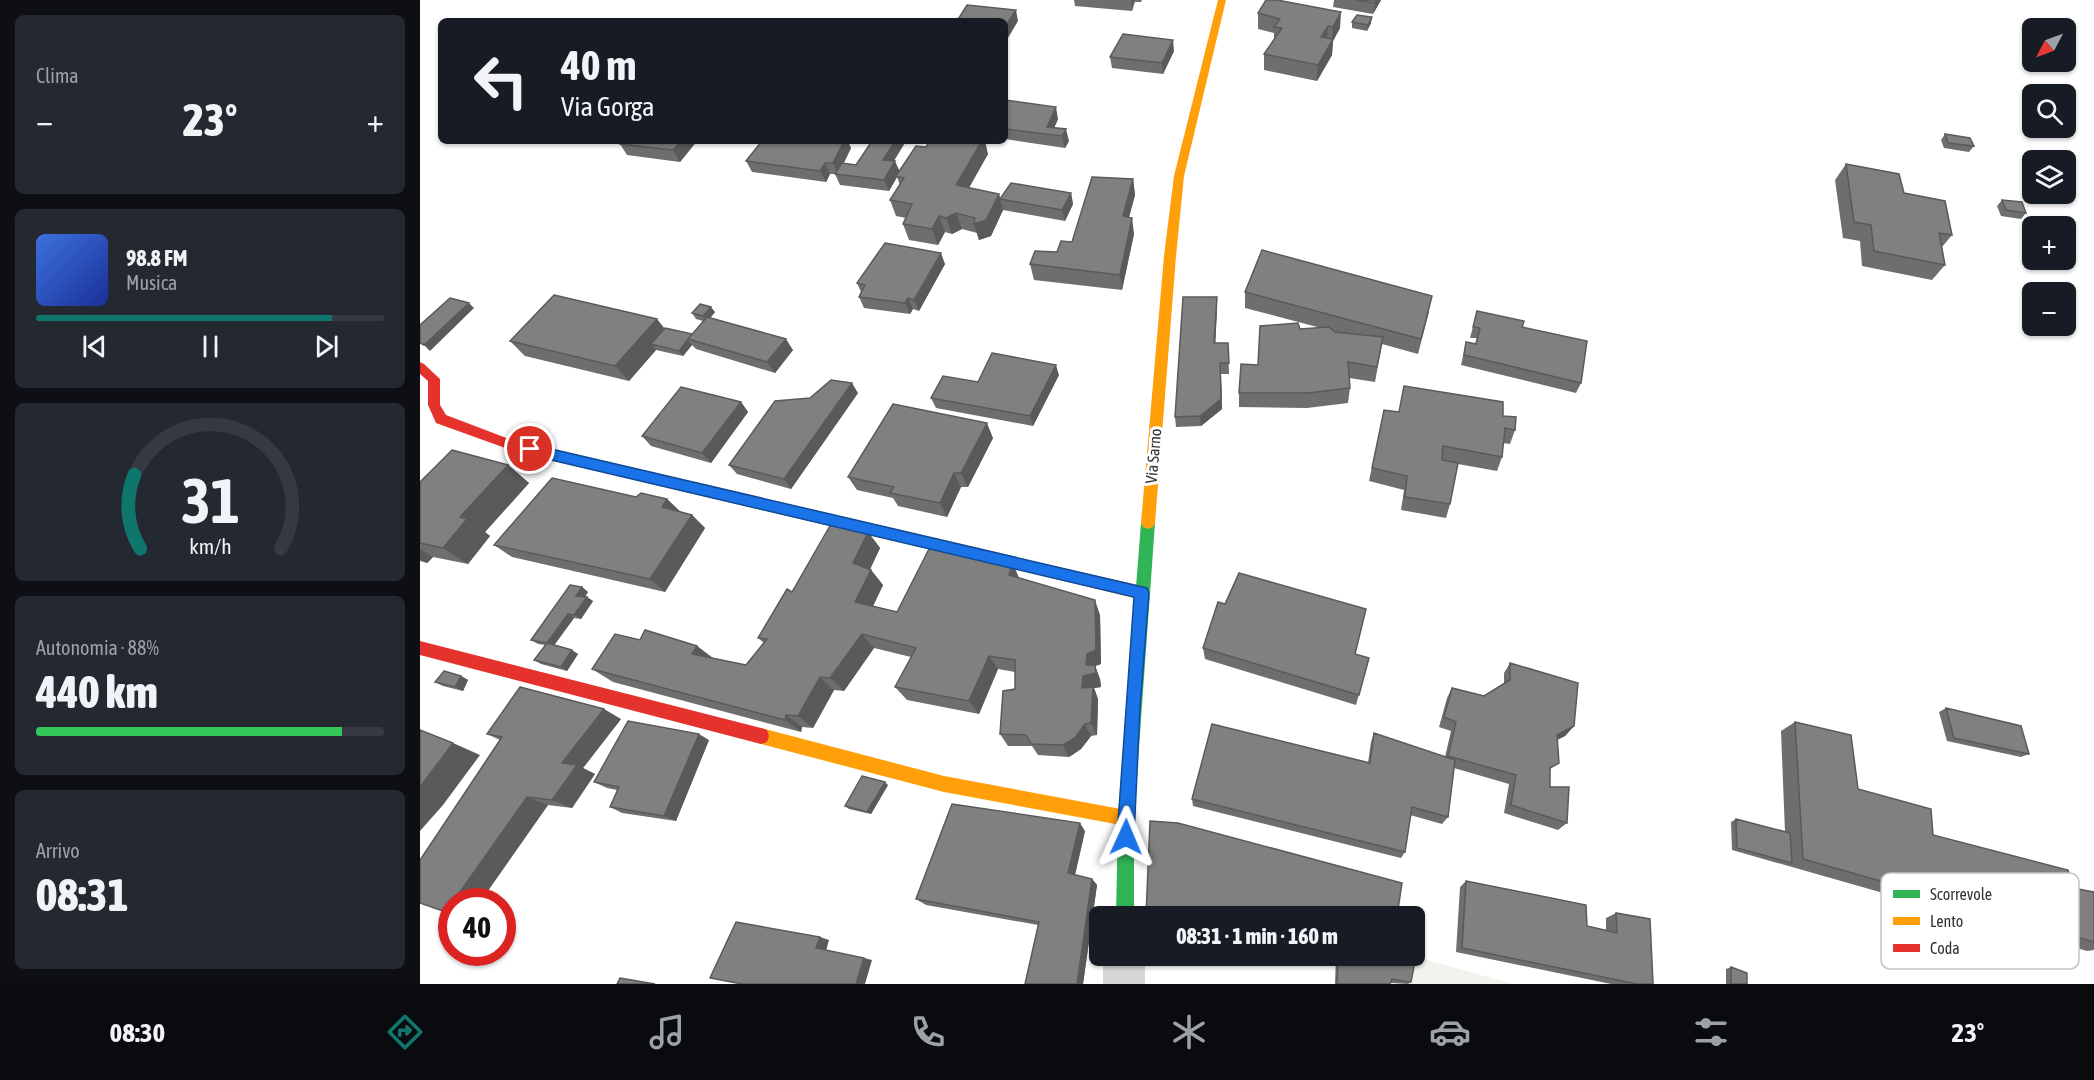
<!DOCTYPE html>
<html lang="it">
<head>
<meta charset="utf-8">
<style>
  body { margin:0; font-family:"Asap Condensed",sans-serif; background:#242831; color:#f1f3f6; height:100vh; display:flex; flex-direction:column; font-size:22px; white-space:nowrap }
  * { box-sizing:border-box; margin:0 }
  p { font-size:20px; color:#9ea1a6 }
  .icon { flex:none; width:33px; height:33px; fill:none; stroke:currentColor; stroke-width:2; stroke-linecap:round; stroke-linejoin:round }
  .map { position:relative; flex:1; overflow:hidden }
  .drawer { display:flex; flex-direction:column; gap:15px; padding:15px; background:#0d0f14; width:420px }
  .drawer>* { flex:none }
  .guide { position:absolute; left:18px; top:18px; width:570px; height:126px; border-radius:9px; box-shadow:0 2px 4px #0004; background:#171b24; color:#f1f3f6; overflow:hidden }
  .needle { width:39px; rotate:229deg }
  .tools { position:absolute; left:1602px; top:18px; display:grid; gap:12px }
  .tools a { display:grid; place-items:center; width:54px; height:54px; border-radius:9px; background:#171b24; box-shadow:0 2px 4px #0004; font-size:30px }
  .speed { position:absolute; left:18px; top:888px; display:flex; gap:12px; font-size:30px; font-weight:700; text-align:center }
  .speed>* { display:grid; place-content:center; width:78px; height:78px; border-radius:50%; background:#171b24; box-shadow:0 2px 4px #0004; line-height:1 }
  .speed .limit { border:9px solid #d22; background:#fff; color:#111 }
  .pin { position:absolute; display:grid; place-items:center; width:51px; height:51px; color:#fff; margin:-26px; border:3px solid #fff; border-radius:50%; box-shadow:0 2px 6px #0007 }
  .me { position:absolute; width:66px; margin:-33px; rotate:1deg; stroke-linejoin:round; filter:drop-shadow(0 0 4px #0008) }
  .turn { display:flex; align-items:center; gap:21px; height:126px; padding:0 24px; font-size:27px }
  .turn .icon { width:78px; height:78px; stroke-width:2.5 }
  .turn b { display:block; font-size:42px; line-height:51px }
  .big { font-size:45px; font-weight:800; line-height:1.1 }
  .drawer .tile { flex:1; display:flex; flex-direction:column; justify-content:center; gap:9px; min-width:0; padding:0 21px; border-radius:9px; background:#242831 }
  .drawer .dial { align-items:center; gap:0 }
  .dial svg { height:156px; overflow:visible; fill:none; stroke:#363941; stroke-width:7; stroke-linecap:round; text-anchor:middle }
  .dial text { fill:#f1f3f6; stroke:none }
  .song { display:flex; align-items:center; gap:18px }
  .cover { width:72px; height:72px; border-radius:9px; background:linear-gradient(135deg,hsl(220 70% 55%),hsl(230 70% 35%)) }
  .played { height:6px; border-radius:3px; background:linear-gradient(90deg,#0f766e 85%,#363941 85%) }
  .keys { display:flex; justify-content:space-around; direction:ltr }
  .heat { display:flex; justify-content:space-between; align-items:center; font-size:33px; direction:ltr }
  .charge { height:9px; border-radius:4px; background:linear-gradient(90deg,#34c759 88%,#363941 0) }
  .trip { position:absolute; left:669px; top:906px; width:336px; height:60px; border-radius:9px; background:#171b24; box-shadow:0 2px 4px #0004; font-weight:800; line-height:60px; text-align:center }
  .menu { display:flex; height:96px; justify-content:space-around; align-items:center; background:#090b0e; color:#9ea1a6 }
  .menu .icon { width:42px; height:42px }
  .menu .current { color:#0f766e }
  .menu b { font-size:27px; color:#f1f3f6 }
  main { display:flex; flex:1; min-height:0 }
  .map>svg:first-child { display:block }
</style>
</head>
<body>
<main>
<section class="drawer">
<div class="tile"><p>Clima</p>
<div class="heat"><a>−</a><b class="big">23°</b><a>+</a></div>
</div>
<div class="tile">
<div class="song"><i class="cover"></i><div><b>98.8 FM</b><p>Musica</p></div></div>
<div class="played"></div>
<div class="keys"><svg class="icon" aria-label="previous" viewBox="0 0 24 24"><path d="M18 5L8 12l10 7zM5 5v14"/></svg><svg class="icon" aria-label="pause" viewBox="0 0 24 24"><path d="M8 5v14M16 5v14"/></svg><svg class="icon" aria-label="next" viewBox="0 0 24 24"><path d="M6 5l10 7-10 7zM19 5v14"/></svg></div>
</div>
<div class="tile dial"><svg viewBox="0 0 100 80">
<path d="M14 69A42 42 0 1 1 86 69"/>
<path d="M14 69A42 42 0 0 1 11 31" stroke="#0f766e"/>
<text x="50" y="56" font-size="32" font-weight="700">31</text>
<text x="50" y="72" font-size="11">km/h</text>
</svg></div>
<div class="tile"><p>Autonomia · 88%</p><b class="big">440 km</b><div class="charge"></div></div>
<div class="tile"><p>Arrivo</p><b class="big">08:31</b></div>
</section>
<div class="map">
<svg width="1674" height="984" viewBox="0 0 1674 984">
  <rect width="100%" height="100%" fill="#fff"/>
  <!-- green -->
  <path fill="#f1f3ed" d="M991,956h2l100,28h-104z"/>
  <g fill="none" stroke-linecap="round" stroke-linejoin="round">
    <!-- street -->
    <path fill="#d6d6d6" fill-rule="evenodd" d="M683,956h42v28h-42z"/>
    <!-- fast -->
    <path fill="#30b455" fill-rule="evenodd" d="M329,495l304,71 5,2 2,4 -2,4 -5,2 -304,-71 -5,-2 -2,-4 2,-4z
      M728,517l5,2 2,4 -21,295v98h-18l2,-98 23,-295 2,-4z"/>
    <!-- slow -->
    <path fill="#ff9f0a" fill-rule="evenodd" d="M798,0h8l-42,176 -8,80 -21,267 -2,4 -5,2 -5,-2 -2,-4 23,-267 10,-80z
      M633,566l89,20 5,2 2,5 -2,5 -5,2 -89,-22 -5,-2 -2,-4 2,-4z
      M341,728l183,48 182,34 6,2 2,6 -2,6 -6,2 -182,-34 -183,-48 -6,-2 -2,-6 2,-6z"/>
    <!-- jam -->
    <path fill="#e5322d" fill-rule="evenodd" d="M0,362l4,2 16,15v26l6,10 63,24 240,56 5,2 2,4 -2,4 -5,2 -241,-58 -72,-26 -8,-18v-24l-8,-7z
      M0,641l341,87 6,2 2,6 -2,6 -6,2 -341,-89z"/>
  </g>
  <!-- wall -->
  <path fill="#6e6e6e" d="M654,0h68l-1,2h-6l-3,9 -57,-5z
    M846,0l74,28 -7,13 -1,14 -15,26 -53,-11v-16l10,-14v-7l-16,-4v-16z
    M914,0h47l-8,14 -40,-7z
    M932,22l19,1 -4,8 -15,-3z
    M754,51l-11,23 -51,-6 -2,-11z
    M585,100l53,19 -4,9 15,13 -4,7 -60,-9z
    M1525,134l29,12 -5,6 -25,-4 -3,-8z
    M277,141l-17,21 -53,-7 -7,-11z
    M452,141h34l-12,20 5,10 89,-17 -19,34 30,6 1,5 71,-6 2,11 -8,17 -62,-11 -12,26 -12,4 -2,-7 -15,-4 -10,5 -7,-2 -7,13 -29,-5 -6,-16 3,-6 -10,-2 -6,-16 10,-15 -3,-8 -8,14 -49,-6 -5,-11h-5l-4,8 -74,-10 -6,-11 105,-13 -7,15 12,2z
    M1426,164l58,29 48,42 -10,12 3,18 -13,15 -70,-14 -2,-25 -17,-3 -8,-58z
    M713,179l2,16 -6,22 5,17 -12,56 -88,-10 -4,-16 27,-12 15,-10z
    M1646,181l7,9 -5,5 -10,-1h8z
    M1582,200l24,13 -5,6 -20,-3 -4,-10z
    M525,264l-26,47 -6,-2 -3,5 -46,-6 -5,-11 2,-5 -4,-9z
    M825,292l184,20 -11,42 -36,-10 -7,38 -26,-4 1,10 -2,15 -41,5 -68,-1v-14l19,-28 42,-36 21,-1 -76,-20z
    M797,297v11l-2,35h13l1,31h-8l1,35 -21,17 -25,1 -1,-10z
    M1057,311l45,16 59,56 -5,10 -115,-28 5,-23 9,2 2,-6h-7z
    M295,312l-5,6 83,32 -18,23 -79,-24 -4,-4 -9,11 -27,-6 -27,31 -104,-25 -15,-15 155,-13 27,6 11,-13 -7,-2 -4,-6z
    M639,375l-26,51 -97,-18 -5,-10 47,-16z
    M438,393l-67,96 -54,-15 -8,-9z
    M321,402l7,10 -37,51 -60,-17 -9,-10z
    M964,410l15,2 104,4 12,14 -5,14 -7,-1 -1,14 -5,14 -39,-7 -8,40 -4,14 -45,-8 3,-20 -35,-9z
    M573,438l-25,49h-7l-14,30 -49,-11 -5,-8 -36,-8 -9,-13z
    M88,465l21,18 -44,49 5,4 -22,28 -35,-7 -6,6 -7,-2v-79z
    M216,497l31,2 13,13 12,3 13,13 -40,64 -153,-35 -18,-12z
    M448,532l12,16 -10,21 13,16 -10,21 24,6 115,-50 7,16 81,37 1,49 -6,2 5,13 1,8 -7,1 4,11 -1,36 -6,1 -10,13 -12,8 -31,-2 -6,-9h-24l-8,-12 15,-45v-17l-17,-3 -19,45 -72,-14 -12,-13 16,-30 -37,-9 -30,43 -10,-1 -21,38 -11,-1 -1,5 -188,-50 -21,-13 48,-29 57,6 16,12 33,7 18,-22 -6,-5 34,-46z
    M162,587l6,5 -3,5 8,4 -12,18 -7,-1 -20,27 24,9 -11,17 -26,-7 -7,-4 11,-15 -7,-1 -7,-4z
    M783,648l166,10 -13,47 -151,-46z
    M1090,663l64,63 -9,10 -8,4 -7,31v16l17,36 -9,7 -54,-17 5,-29 -55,-16 -6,49 -6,7 -32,-9 -5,37 -4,6 -208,-52 -1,-7 176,-36 3,-21 3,-9 71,24 6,-26 -12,-4 8,-29 5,-10 32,8 20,-12v-11z
    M41,676l7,4 -5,11 -20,-5 -8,-4z
    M1526,708l83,46 -8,3 -74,-16 -8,-29z
    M201,719l-38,49 12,6 -23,34 -24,-3 -68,97h-28l48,-162 -13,-6z
    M1375,722l63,67 75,46 140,53 21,4v58l-7,1 -355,-101 -1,-28 5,-3 49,13 -4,-101z
    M289,740l-33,81 -54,-8 -12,-6 7,-17 -10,-2 -13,-6z
    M468,785l-17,29 -22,-5 -4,-3z
    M665,831l-10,44 17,4 5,6 -14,99h-58l13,-59 -112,-20 -10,-6z
    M1046,881l121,45 19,4v-12l10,-5 37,71h-42l-155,-32 4,-65z
    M793,956h66l-65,6z
    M916,956h78l-3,26 -3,2 -17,-1 -1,1h-55z
    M1311,967l16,17h-21v-15z"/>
  <!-- shaded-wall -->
  <path fill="#5a5a5a" d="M711,0h3l-2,11z
    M956,0h5l-8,14 2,-11z
    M596,10l2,11 -13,22v-16z
    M921,12l-1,16 -7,13 -1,14 -15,26 1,-16 14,-24 1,-14z
    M952,17l-1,6 -4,8 1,-6z
    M908,26l-1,16 -6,-5z
    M753,40l1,11 -11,23 -1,-11z
    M636,107l2,12 -7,16 -4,-8z
    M646,129l3,12 -4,7 -3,-12z
    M261,141h16l-17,21 -7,-12z
    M424,141h4l3,7 -13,26 -5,-11z
    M475,141h11l-19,30 -4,-11z
    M562,141h3l3,13 -27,47 -5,-16z
    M475,161l5,11 -11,19 -5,-11z
    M405,163l5,11 -4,8 -6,-11z
    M713,179l2,16 -10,37 -2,-16z
    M651,193l2,11 -8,17 -3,-11z
    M579,194l4,16 -12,26 -12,4 -5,-16z
    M536,213l6,16 -10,5 -6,-16z
    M519,216l6,16 -7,13 -6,-16z
    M712,218l2,16 -12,56 -2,-15z
    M521,253l4,11 -26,47 -5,-11z
    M797,297v11l-2,45 -1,-10z
    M488,298l5,11 -3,5 -5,-11z
    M49,303l5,5 -44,43 -6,-6z
    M291,307l4,5 -8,10 -4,-6z
    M237,319l12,15 -18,10 5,6 -27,31 -14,-15z
    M366,339l7,11 -18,23 -8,-11z
    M268,340l4,5 -9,11 -4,-5z
    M636,365l3,10 -26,51 -3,-10z
    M801,374l1,35 -21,17 -1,-10z
    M432,383l6,10 -67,96 -7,-10z
    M321,402l7,10 -37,51 -9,-10z
    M567,423l6,15 -25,49 -7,-14z
    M88,465l21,18 -44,49 5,4 -22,28 -25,-16 17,-31z
    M534,473l7,14 -14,30 -7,-14z
    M247,499l14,13 -19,-5z
    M272,515l13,13 -40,64 -15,-13z
    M448,532l12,16 -14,30 -13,-15z
    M0,549l13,8 -6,6 -7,-4z
    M592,562l7,16 -3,13 -7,-16z
    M451,570l12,15 -15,32 -13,-15z
    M162,587l6,5 -6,8 -6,-4z
    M167,597l6,4 -12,18 -7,-4z
    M675,600l5,15 1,49 -6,2 5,13 1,8 -7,1 4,11 -1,36 -6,-12 -9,-35 1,-12 3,-11 1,-11z
    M148,614l6,4 -21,29 -6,-4z
    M442,634l12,14 -30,43 -14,-13z
    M277,646l18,14 -23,-6z
    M152,650l6,4 -11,17 -6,-4z
    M569,656l9,13 -19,45 -10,-13z
    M41,676l7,4 -5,11 -8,-4z
    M400,677l14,13 -21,38 -15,-12z
    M184,709l17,10 -38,49 12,6 -23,34 -20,-8 10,-37z
    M366,715l16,12 -1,5 -16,-12z
    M665,724l6,12 -10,13 -12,8 -6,-12z
    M1154,726l-9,10 -16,8 8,-9z
    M279,734l10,6 -33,81 -12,-5z
    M33,743l27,12 -37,50 -23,26v-44z
    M465,782l3,3 -17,29 -4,-2z
    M107,797l21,8 -68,97h-27z
    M660,823l5,8 -11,48 -6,-6z
    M672,879l5,6 -14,99h-6z
    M32,904v9l-6,-1z
    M400,937l9,3 -3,11 -10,-3z
    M444,958l8,2 -7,24h-9z"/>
  <!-- building -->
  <path fill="#808080" stroke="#5a5a5a" stroke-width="1.5" d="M846,0h11l64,12 -8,15 -5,-1 -7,11 12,2 -15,26 -54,-11 18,-26 -8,-1 6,-8 -22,-6z
    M937,0h19l-1,3z
    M547,5l49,5 -11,17v-6h-48z
    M937,15l15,2 -4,8 -16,-3z
    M703,34l50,6 -11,23 -52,-6z
    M585,100l51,7 -9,20 19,2 -4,7 -57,-7z
    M1525,134l25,4 4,8 -26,-3z
    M202,141h59l-8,9 -53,-6z
    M342,141h82l-11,22h-8l-5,8 -74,-10z
    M452,141h23l-12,19 12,1 -11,19 -49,-6 7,-11 14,2z
    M510,141h52l-26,44 43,9 -13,26 -12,4 1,-6 -19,-5 -10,5 -7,-2 -7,13 -29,-5 9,-20 -22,-4 14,-22 -8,-2 20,-30 10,1z
    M1426,164l53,10 5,19 41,8 7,34 -13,-2 6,32 -71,-14 -3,-26 -17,-3z
    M672,177l41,2 -10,37 9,2 -12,57 -90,-11 5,-13 22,1 4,-11 11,1z
    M1646,181l5,1 2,8 -7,-2z
    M591,183l60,10 -9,17 -62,-11z
    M1582,200l20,2 4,11 -20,-3z
    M465,243l56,10 -27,47 -6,-2 -3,5 -46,-6 6,-12 -8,-2z
    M842,250l170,46 -11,43 -176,-47z
    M134,295l103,24 -42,47 -105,-25z
    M763,297h34l-3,46h14l1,20h-9l1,36 -21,17 -25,1z
    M30,298l19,5 -45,42 -4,-2v-18z
    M280,304l11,3 -8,9 -11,-3z
    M1057,311l47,10 -2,6 65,14 -6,42 -117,-28 2,-13 10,2 4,-16 -7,-1z
    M287,317l79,22 -19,23 -79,-23z
    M878,323l2,6 29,-2 6,5 48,5 -6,30 -29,-5 2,26 -42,5h-69l2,-29 17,1 2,-39z
    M245,328l27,6 -13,17 -28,-7z
    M572,353l64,12 -26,51 -99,-18 12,-22 35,6z
    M411,380l21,3 -68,96 -55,-14 46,-64 35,-3z
    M984,386l99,16v14l13,1 -1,13 -10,-2 -3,29 -59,-11 -1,14 16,3 -8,41 -45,-7 2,-21 -35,-8 12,-58 15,2z
    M261,387l60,15 -39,51 -60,-17z
    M473,404l94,19 -26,50h-7l-14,30 -50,-10 4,-6 -46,-10z
    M32,450l56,15 -48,52 7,2 -24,29 -23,-5v-61z
    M132,478l84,19 5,-4 26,6 -5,8 30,8 -42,64 -156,-34z
    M411,524l37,8 -15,31 18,7 -16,32 42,10 34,-67 81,17 -3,13 86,25 1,50 -9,4 -1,11h9l1,8 -13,3 -1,12 11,-1 -2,36 -6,1 -10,14 -12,7 -32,-1 -5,-9 -26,-1 3,-43 12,-2v-29l-26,-4 -20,45 -74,-14 21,-39 -54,-14 -32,44 -10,-1 -22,39 -12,-1 -1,5 -193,-51 23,-35 25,6 5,-10 52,16 -5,8 54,11 21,-26 -9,-1 29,-49 5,3z
    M819,573l127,36 -11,45 14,4 -10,37 -156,-47 15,-46 7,2z
    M150,585l12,2 -6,9 11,1 -13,18 -6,-1 -21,29 -16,-3z
    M127,643l25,7 -11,17 -27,-7z
    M1090,663l68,20 -4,43 -17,9 2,28 -9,5v19h19l-2,36 -56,-18 5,-30 -68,-19 8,-34 -12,-5 8,-29 32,8 26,-16z
    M24,671l17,5 -6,11 -20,-5z
    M100,687l84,22 -42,54 15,2 -25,35 -25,-3 -74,105h-1v2l-6,8 -26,-9v-43l82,-123 -15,-3z
    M1526,708l75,18 8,28 -75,-16z
    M208,721l71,13 -35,82 -54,-9 9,-20 -25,-5z
    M1375,722l56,13 7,54 73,20 2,26 135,35 5,18 21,4v50l-291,-83z
    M792,724l158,39 4,-30 81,27 -7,57 -36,-10 -7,45 -213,-53z
    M0,730l33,13 -33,44z
    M442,776l23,6 -18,30 -22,-6z
    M532,804l128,19 -12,50 24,6 -15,105h-52l14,-62 -123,-23z
    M1316,819l54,14 2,30 -55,-15z
    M730,821l28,2 224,60 -5,33h-251z
    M1046,881l120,24 1,21 30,7 -1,-20 34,6 3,65h-16l-175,-36z
    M316,922l84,15 -4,11 48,10 -8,26h-114l-32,-6z
    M994,929l7,2 -10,51 -19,-3 -2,5h-53l1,-28h76z
    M793,956h29l-29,3z
    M1311,967l16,6v11h-16z
    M200,978l35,6h-38z"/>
  <!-- route -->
  <path fill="#1a73e8" stroke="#114b97" stroke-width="1.5" d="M110,444l617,144 2,5 -9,115 -6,129 -2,6 -6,3 -6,-3 -3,-6 17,-240 -604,-142 -6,-6z"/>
  <g text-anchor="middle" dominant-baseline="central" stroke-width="6" stroke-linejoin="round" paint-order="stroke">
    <!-- street labels -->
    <g font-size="16" fill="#323232" stroke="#fff">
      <text transform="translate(733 456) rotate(-85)">Via Sarno</text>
    </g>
  </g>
  <!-- legend -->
  <rect x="1461" y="873" width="198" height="96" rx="9" fill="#fff" stroke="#c2c2c2" stroke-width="1.5"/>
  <rect x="1473" y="890" width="27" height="8" fill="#30b455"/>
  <rect x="1473" y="917" width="27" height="8" fill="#ff9f0a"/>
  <rect x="1473" y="944" width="27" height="8" fill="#e5322d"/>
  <g font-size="16" fill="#323232">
    <text x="1510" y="900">Scorrevole</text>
    <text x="1510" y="927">Lento</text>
    <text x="1510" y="954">Coda</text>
  </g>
</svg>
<div class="tools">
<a><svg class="needle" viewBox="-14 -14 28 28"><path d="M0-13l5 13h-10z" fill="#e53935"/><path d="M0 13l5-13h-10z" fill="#9ea1a6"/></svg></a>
<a><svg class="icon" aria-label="search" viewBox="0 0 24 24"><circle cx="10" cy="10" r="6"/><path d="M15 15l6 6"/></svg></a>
<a><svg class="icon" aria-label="layers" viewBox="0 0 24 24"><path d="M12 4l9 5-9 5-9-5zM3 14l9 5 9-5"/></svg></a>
<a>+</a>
<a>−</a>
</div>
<div class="speed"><div class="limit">40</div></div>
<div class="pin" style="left:110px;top:449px;background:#d93025"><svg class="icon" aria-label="arrive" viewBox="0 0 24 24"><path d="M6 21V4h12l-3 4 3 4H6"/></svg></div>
<svg class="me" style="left:706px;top:837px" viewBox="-20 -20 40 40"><path d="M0-17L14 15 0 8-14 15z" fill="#1a73e8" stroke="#fff" stroke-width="4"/></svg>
<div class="trip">08:31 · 1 min · 160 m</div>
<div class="guide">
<div class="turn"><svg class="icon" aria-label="left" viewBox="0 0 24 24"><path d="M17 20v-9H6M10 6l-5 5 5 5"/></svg><div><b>40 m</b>Via Gorga</div></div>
</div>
</div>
</main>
<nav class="menu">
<b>08:30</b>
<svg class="icon current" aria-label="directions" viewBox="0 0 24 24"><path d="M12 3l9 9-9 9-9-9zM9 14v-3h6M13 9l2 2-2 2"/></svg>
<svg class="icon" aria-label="music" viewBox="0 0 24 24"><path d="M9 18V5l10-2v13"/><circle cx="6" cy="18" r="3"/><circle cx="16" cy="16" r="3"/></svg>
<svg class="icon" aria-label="phone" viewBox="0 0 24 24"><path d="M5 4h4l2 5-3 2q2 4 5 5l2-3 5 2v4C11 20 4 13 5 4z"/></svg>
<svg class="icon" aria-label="climate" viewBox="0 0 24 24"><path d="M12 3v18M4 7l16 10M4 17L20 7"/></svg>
<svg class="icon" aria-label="car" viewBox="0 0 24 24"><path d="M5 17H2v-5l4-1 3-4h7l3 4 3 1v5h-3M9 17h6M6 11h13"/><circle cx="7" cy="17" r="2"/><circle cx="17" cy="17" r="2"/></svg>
<svg class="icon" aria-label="filters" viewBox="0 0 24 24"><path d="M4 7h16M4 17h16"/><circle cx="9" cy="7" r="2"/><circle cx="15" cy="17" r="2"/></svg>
<b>23°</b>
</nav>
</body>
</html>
